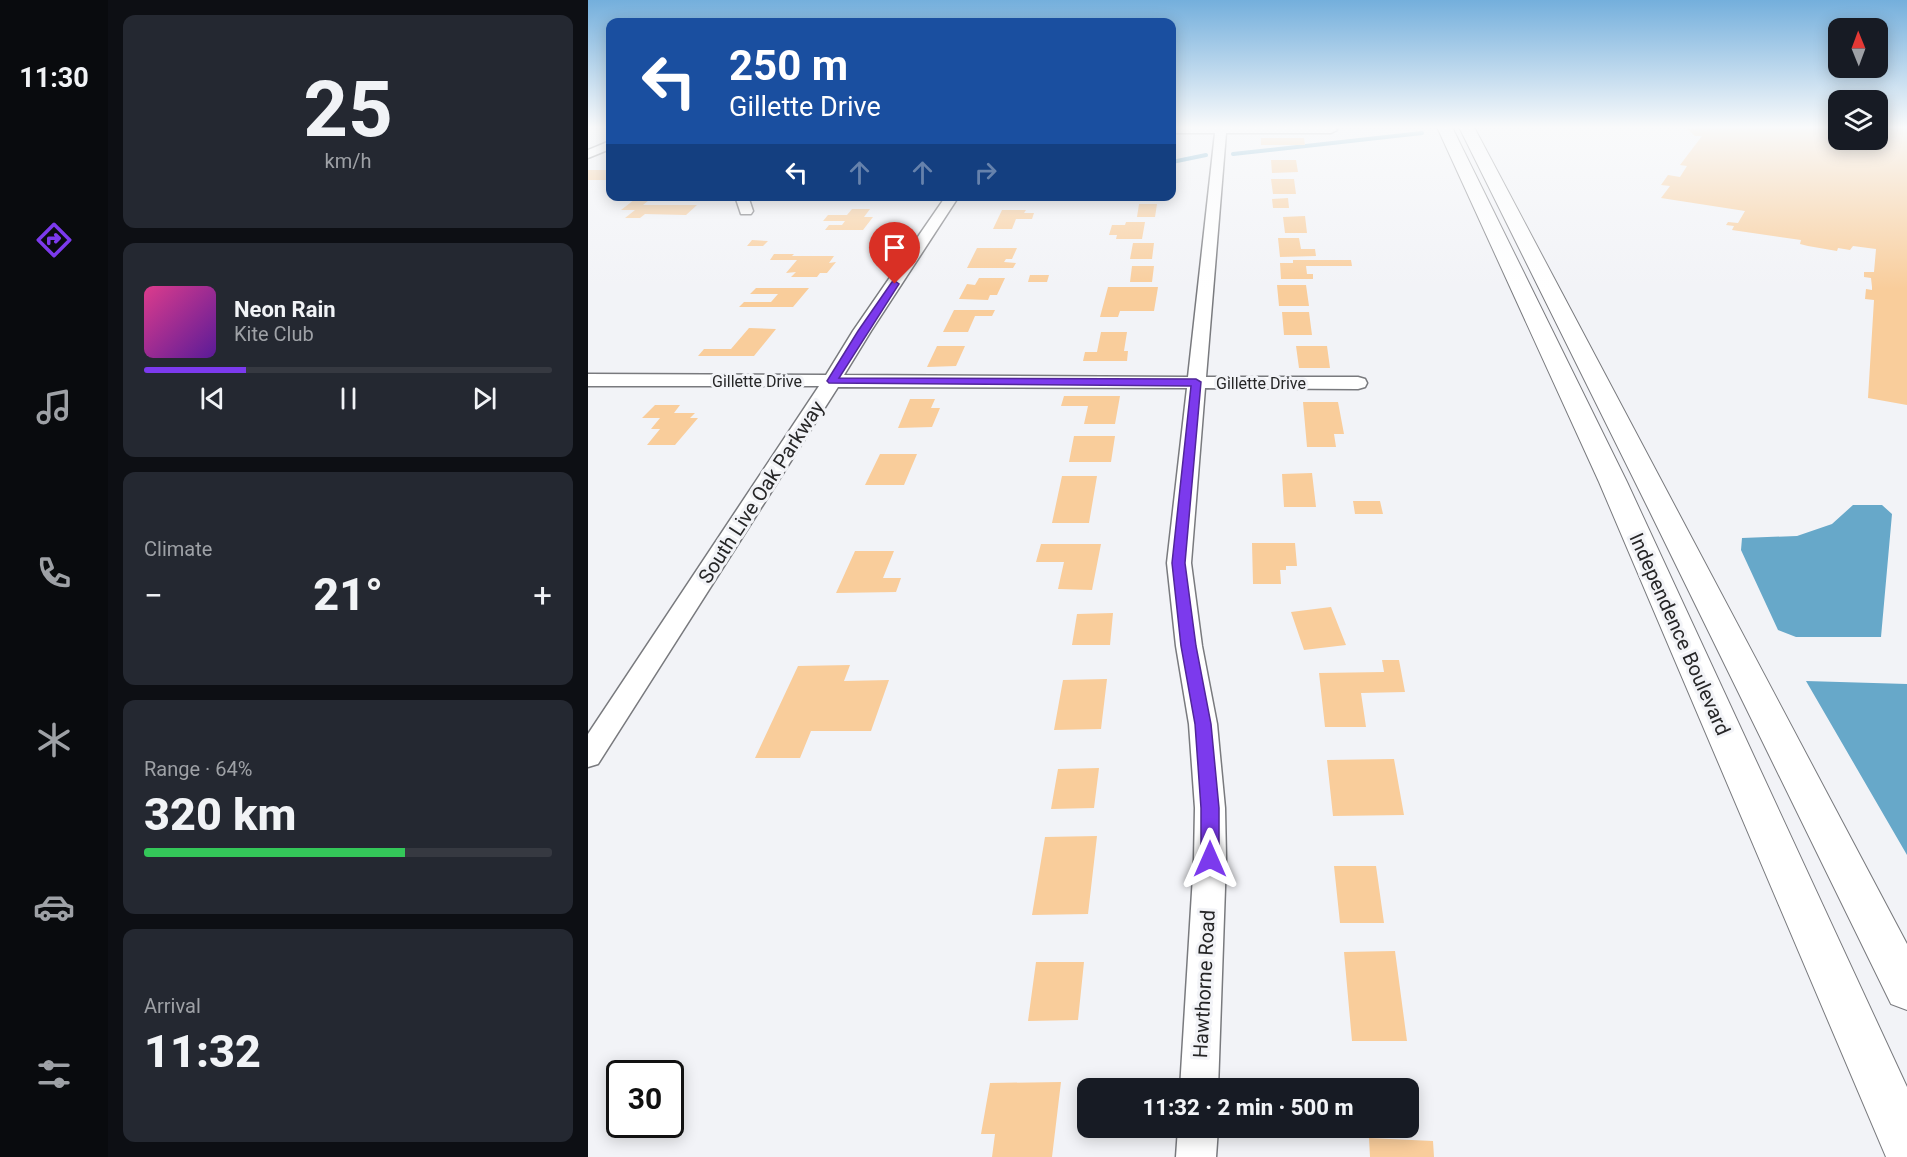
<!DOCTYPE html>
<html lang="en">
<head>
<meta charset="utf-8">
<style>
  body { margin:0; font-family:Roboto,sans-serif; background:#242831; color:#f1f3f6; height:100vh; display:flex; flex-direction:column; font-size:22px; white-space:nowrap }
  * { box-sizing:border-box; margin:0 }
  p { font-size:20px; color:#9ea1a6 }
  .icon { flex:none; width:33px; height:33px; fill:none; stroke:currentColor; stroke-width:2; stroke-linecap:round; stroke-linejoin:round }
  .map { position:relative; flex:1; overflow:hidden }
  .panel { display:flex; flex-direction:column; gap:15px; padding:15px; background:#0d0f14; width:480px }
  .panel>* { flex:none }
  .guide { position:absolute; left:18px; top:18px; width:570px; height:183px; border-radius:12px; box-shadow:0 3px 15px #0003; background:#1a4fa0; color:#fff; overflow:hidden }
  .needle { width:39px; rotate:359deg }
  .tools { position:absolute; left:1240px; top:18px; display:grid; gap:12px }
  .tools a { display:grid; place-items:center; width:60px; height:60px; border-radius:12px; background:#171b24; box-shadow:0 3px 15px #0003; font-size:30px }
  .speed { position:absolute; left:18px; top:1060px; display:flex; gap:12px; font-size:30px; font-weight:700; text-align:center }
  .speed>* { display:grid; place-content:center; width:78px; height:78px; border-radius:50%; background:#171b24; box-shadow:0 3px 15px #0003; line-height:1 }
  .speed .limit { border:3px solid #111; border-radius:9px; background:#fff; color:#111 }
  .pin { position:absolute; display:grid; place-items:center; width:51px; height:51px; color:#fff; margin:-62px -26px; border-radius:50% 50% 50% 0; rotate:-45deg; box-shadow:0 0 6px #0007 }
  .pin .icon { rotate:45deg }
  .me { position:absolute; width:66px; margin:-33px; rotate:0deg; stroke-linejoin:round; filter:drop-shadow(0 0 4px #0008) }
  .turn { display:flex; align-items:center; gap:21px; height:126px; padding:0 24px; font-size:27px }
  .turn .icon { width:78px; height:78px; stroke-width:2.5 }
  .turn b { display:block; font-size:42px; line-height:51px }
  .lanes { display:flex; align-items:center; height:57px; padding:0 24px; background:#0003; justify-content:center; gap:30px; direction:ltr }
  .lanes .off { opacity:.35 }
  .big { font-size:45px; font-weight:800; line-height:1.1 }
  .panel .card { flex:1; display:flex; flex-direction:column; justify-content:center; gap:9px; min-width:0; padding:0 21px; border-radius:12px; background:#242831 }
  .panel .dial { align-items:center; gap:0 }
  .dial b { font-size:78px; line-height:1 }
  .song { display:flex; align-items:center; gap:18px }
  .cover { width:72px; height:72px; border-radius:9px; background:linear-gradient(135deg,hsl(330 70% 55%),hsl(270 70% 35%)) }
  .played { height:6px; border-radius:3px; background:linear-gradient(90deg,#7c3aed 25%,#363941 25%) }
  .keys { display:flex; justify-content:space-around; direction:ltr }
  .heat { display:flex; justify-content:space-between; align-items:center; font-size:33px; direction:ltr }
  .charge { height:9px; border-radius:4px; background:linear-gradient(90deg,#34c759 64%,#363941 0) }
  .trip { position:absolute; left:489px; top:1078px; width:342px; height:60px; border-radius:12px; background:#171b24; box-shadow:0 3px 15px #0003; font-weight:800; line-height:60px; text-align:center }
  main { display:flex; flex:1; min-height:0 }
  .dock { display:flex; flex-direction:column; width:108px; justify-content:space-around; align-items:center; background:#090b0e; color:#9ea1a6 }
  .dock .icon { width:42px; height:42px }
  .dock .selected { color:#7c3aed }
  .dock b { font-size:27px; color:#f1f3f6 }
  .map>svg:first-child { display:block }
</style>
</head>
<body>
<main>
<nav class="dock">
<b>11:30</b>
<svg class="icon selected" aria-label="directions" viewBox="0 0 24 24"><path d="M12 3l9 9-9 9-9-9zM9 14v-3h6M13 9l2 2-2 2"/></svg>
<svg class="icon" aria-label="music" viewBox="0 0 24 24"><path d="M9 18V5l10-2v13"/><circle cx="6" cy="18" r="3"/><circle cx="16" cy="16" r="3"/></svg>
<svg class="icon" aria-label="phone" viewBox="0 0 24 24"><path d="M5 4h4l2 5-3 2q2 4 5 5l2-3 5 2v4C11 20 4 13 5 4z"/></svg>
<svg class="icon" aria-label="climate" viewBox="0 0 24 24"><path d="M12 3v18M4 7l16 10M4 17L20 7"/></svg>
<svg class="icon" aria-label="car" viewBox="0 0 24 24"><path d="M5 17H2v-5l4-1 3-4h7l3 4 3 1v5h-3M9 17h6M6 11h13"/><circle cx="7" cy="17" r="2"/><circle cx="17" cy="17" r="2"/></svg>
<svg class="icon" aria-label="filters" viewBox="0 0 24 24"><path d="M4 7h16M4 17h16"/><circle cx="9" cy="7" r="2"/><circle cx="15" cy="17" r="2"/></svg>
</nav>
<section class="panel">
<div class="card dial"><b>25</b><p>km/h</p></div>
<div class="card">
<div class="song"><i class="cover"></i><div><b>Neon Rain</b><p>Kite Club</p></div></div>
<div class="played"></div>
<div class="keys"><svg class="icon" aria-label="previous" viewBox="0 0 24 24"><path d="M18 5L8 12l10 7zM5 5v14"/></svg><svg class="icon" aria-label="pause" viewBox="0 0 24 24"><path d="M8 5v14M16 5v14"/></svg><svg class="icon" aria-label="next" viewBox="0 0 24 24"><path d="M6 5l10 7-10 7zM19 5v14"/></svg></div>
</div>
<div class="card"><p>Climate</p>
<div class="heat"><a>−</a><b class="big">21°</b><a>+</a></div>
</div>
<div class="card"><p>Range · 64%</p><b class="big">320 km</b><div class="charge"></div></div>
<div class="card"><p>Arrival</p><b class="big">11:32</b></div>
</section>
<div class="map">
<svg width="1319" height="1157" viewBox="0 0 1319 1157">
  <rect width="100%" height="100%" fill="#f2f3f7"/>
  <!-- water -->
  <path fill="#67a8c9" d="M1265,505h29l10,9 -11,123h-85l-18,-7 -37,-80 1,-12 55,-2 35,-12z
    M1218,681l101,3v171z"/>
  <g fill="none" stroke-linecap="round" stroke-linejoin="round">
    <!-- stream -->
    <path stroke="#67a8c9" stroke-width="4" d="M645,154l189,-21
      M584,162l34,-7"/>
  </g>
  <!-- building -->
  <path fill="#f9cd9b" d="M1105,127h146v13h39v-13h29v278l-39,-7 6,-98 -9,-1 1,-10 6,1v-3l-1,-9 -7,-1v-5h10l2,-23 -23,-3 -3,4 -12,-2 -1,3 -29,-5 -8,-2 1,-4 -69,-10 2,-4 -8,-1 2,-3 10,1 7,-12 -84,-13 9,-12 -9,-1 7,-10 12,2 7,-11 -7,-1 22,-29h-7l-8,-7h9z
    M673,138h43l1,7h-44z
    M683,160h25l2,12 -26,1z
    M0,170h22l-4,6 4,1 -3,3h-19z
    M683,179h23l2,15h-23z
    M51,196h15l-11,9h54l-11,10 -41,-1 -5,4h-15l10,-8h-14z
    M700,198l1,10h-16l-1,-9z
    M551,204h18l-2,13h-18z
    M264,209h18l-6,8h9l-10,13h-38l4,-5h13l3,-4h-22l5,-6h19z
    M414,210h24l-2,3h10l-2,6h-16l-4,10h-19z
    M717,216l2,17h-22l-2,-16z
    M538,222h19l-3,17h-26l1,-4h-8l3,-10h13z
    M690,238h21l2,11h14l1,7 -36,1z
    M164,240l16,1 -5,5h-16z
    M545,243h21l-2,16h-22z
    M389,248h40l-5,11h-6l-2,3 12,1 -3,5h-46z
    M186,254h20l-2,2h42l-5,7 7,-1 -9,11h-7l-3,4h-26l5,-5 -10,1 11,-13h-27z
    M705,260h58l1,6h-46l1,8h6v5h-32l-1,-16h13z
    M544,266h22l-2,16h-22z
    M442,275h19l-2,7h-19z
    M391,278h26l-8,17h-7l-2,5 -29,-1 8,-15 8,1z
    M689,285h29l3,21h-30z
    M520,287h50l-4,24h-34l-2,6h-18z
    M168,288h53l-16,19h-54l5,-5h27l7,-8h-28z
    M366,310h41l-3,6h-17l-7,16h-25z
    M694,312h27l3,23h-28z
    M161,328l27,1 -22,27h-56l6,-7h27z
    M513,332h26l-3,19h4l-1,10h-44l2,-9h12z
    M349,346h28l-9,20 -29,1z
    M708,346h31l3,22h-31z
    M476,396h56l-5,28h-31l4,-18h-27z
    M322,399h25l-4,9h9l-8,19 -34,1z
    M715,402h35l6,32h-10l2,13h-29z
    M67,405h25l-6,8h21l-5,5h8l-23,27h-28l13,-16h-9l9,-11h-18z
    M486,436h41l-4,26h-42z
    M292,454h37l-13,31h-39z
    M724,473l4,34h-32l-2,-33z
    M474,476h35l-8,47h-37z
    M765,501h27l3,13h-28z
    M664,543h43l2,23h-11v4h-6l1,14h-28z
    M453,544h60l-9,46 -34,-1 6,-27h-28z
    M267,551h39l-11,27h18l-5,14 -60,1z
    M743,607l15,38 -42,5 -13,-38z
    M525,613l-3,32h-38l5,-31z
    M794,660h17l6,32 -44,1 5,34h-41l-6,-54 65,-1z
    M262,665l-6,16 45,-1 -18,51h-60l-11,27h-45l43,-92z
    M519,679l-6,50 -47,1 9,-50z
    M806,759l10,56 -71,1 -6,-56z
    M511,768l-5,40 -43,1 7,-40z
    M509,836l-9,78 -56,1 13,-78z
    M746,866h42l8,57h-44z
    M807,951l12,90h-55l-8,-89z
    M448,962h48l-6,58 -50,1z
    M473,1082l-9,75h-60l3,-23h-14l9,-51z
    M781,1138l64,3 1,16h-64z"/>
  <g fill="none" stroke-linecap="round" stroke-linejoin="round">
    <!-- minor casing -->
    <g stroke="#797a7e" stroke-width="3">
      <path id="minor" d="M584,127l163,1 2,2 -6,3h-105l-20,244h152l7,2 2,4 -2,4 -7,2 -153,-1 -14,175 11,83 15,78 8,84 1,51 -8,230h-38l14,-230 1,-51 -6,-84 -13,-78 -9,-83 20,-175 -349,-1 -240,377 -10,3v-33l231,-348h-231v-12l238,1 27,-44 93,-135h13l-88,135 -27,44 344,2 27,-244h-43z
        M22,141v8l-22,9v-8z
        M147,196h13l5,15 -2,3h-10z
        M590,1128h40l-2,29h-40z"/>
    </g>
    <!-- major casing -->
    <g stroke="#797a7e" stroke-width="2">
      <path id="major" d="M849,127h15l175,355 280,605v70h-21l-287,-675z
        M871,127h15l433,817v66l-16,-6 -241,-492z"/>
    </g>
    <!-- minor -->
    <use href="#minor" fill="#fff" fill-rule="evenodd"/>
    <!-- major -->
    <use href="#major" fill="#fff" fill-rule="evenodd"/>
  </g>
  <!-- sky -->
  <linearGradient id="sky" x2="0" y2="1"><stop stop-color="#74afdc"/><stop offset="0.44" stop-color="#f9fafb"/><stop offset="1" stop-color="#f9fafb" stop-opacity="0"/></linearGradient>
  <rect width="1319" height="289" fill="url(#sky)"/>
  <!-- route -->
  <path fill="#7c3aed" stroke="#51269a" stroke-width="1.5" d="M307,281l4,3 -60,94 357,1 5,3 -16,181 11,83 15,78 8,84v51l-2,5 -7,2 -6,-2 -3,-5v-51l-6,-84 -14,-78 -9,-83 19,-177 -362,-3 -2,-2 31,-50 34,-49z"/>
  <g text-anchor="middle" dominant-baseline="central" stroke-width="6" stroke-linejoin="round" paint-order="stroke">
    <!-- far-street labels -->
    <g font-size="16" fill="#262627" stroke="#f2f3f7">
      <text x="169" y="381">Gillette Drive</text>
      <text x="673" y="383">Gillette Drive</text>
    </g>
    <!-- street labels -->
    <g font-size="20" fill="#262627" stroke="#f2f3f7">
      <text transform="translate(173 492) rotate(-57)">South Live Oak Parkway</text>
      <text transform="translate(1092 634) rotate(66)">Independence Boulevard</text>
      <text transform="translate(616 984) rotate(-87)">Hawthorne Road</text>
    </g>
  </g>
</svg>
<div class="tools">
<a><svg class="needle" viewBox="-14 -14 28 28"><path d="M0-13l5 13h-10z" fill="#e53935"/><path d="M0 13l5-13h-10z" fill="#9ea1a6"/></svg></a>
<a><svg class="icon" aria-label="layers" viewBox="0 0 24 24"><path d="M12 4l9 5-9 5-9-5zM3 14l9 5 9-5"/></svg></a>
</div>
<div class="speed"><div class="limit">30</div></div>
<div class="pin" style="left:307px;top:284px;background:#d93025"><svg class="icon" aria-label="arrive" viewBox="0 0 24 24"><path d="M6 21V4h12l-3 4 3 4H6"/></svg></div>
<svg class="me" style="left:622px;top:859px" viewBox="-20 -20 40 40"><path d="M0-17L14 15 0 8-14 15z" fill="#7c3aed" stroke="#fff" stroke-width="4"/></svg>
<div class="trip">11:32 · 2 min · 500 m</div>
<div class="guide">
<div class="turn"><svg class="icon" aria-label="left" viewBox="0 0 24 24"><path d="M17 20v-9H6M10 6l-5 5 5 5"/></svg><div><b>250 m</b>Gillette Drive</div></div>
<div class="lanes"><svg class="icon" aria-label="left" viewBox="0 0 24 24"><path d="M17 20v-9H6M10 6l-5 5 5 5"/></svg><svg class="icon off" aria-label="ahead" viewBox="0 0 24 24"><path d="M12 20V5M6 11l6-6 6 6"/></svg><svg class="icon off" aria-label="ahead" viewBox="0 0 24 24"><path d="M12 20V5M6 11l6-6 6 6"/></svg><svg class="icon off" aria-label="right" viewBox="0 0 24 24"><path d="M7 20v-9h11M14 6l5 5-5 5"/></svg></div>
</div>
</div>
</main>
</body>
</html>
